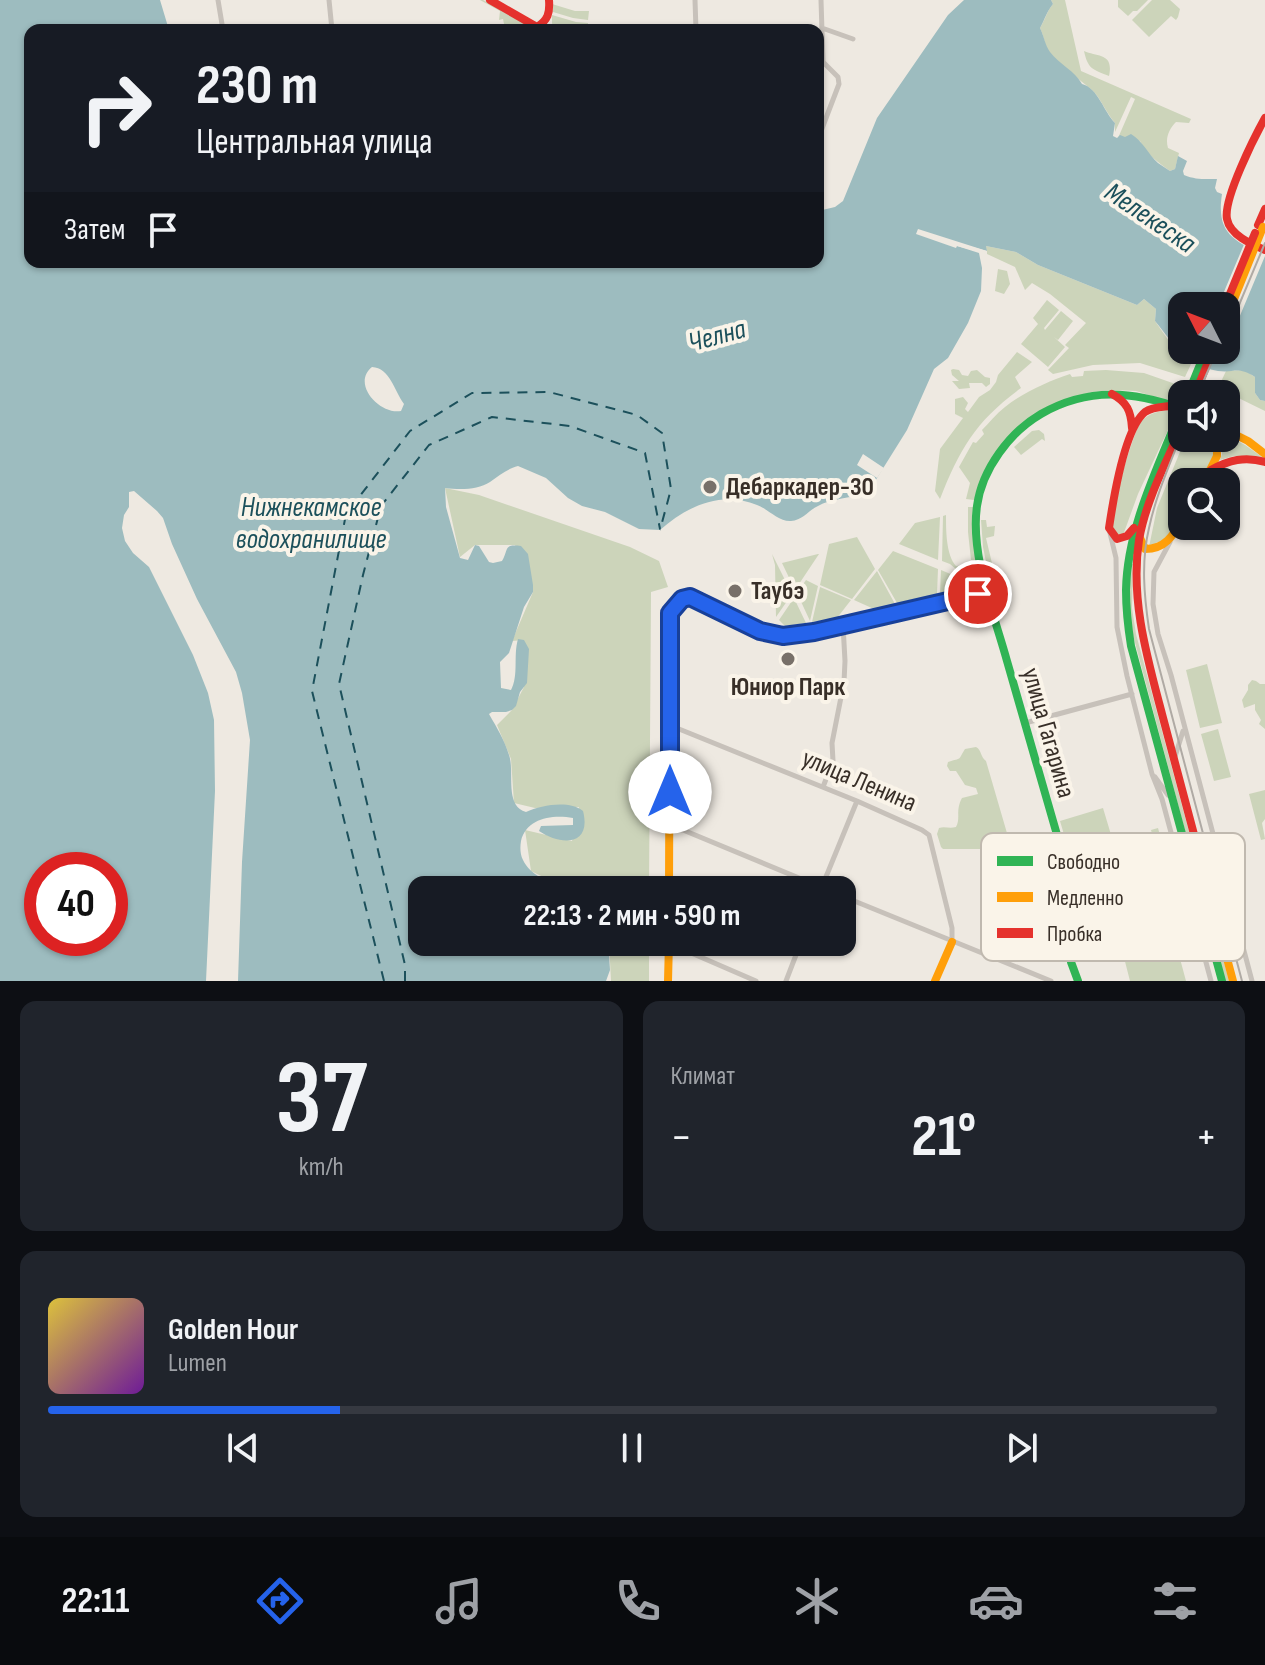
<!DOCTYPE html>
<html lang="ru">
<head>
<meta charset="utf-8">
<style>
  body { margin:0; font-family:"Sofia Sans Condensed",sans-serif; background:#20242c; color:#f1f3f6; height:100vh; display:flex; flex-direction:column; font-size:30px; white-space:nowrap }
  * { box-sizing:border-box; margin:0 }
  p { font-size:26px; color:#9ea1a6 }
  .icon { flex:none; width:44px; height:44px; fill:none; stroke:currentColor; stroke-width:2; stroke-linecap:round; stroke-linejoin:round }
  .map { position:relative; height:981px; overflow:hidden }
  .drawer { display:flex; flex-direction:column; gap:20px; padding:20px; background:#0d0f14; flex:1 }
  .drawer>* { flex:none }
  .banner { position:absolute; left:24px; top:24px; width:800px; height:244px; border-radius:16px; box-shadow:0 2px 6px #0004; background:#171b24; color:#f1f3f6; overflow:hidden }
  .needle { width:52px; rotate:312deg }
  .buttons { position:absolute; left:1168px; top:292px; display:grid; gap:16px }
  .buttons a { display:grid; place-items:center; width:72px; height:72px; border-radius:16px; background:#171b24; box-shadow:0 2px 6px #0004; font-size:40px }
  .speed { position:absolute; left:24px; top:852px; display:flex; gap:16px; font-size:40px; font-weight:700; text-align:center }
  .speed>* { display:grid; place-content:center; width:104px; height:104px; border-radius:50%; background:#171b24; box-shadow:0 2px 6px #0004; line-height:1 }
  .speed .limit { border:12px solid #d22; background:#fff; color:#111 }
  .pin { position:absolute; display:grid; place-items:center; width:68px; height:68px; color:#fff; margin:-34px; border:4px solid #fff; border-radius:50%; box-shadow:0 2px 8px #0007 }
  .me { position:absolute; width:88px; margin:-44px; rotate:0deg; stroke-linejoin:round; filter:drop-shadow(0 0 6px #0008) }
  .turn { display:flex; align-items:center; gap:28px; height:168px; padding:0 40px; font-size:36px }
  .turn .icon { width:104px; height:104px; stroke-width:2.5 }
  .turn b { display:block; font-size:56px; line-height:68px }
  .then { display:flex; align-items:center; height:76px; padding:0 40px; background:#0003; gap:16px; font-size:30px }
  .big { font-size:60px; font-weight:700; line-height:1.1 }
  .drawer .card { flex:1; display:flex; flex-direction:column; justify-content:center; gap:12px; min-width:0; padding:0 28px; border-radius:16px; background:#20242c }
  .drawer .dial { align-items:center; gap:0 }
  .dial b { font-size:104px; line-height:1 }
  .song { display:flex; align-items:center; gap:24px }
  .cover { width:96px; height:96px; border-radius:12px; background:linear-gradient(135deg,hsl(50 70% 55%),hsl(280 70% 35%)) }
  .played { height:8px; border-radius:4px; background:linear-gradient(90deg,#2563eb 25%,#363941 25%) }
  .keys { display:flex; justify-content:space-around; direction:ltr }
  .heat { display:flex; justify-content:space-between; align-items:center; font-size:44px; direction:ltr }
  .drawer .tiles { flex:1; display:grid; gap:20px; grid-template-columns:1fr 1fr }
  .card:last-child { grid-column:span 2 }
  .trip { position:absolute; left:408px; top:876px; width:448px; height:80px; border-radius:16px; background:#171b24; box-shadow:0 2px 6px #0004; font-weight:700; line-height:80px; text-align:center }
  .dock { display:flex; height:128px; justify-content:space-around; align-items:center; background:#090b0e; color:#9ea1a6 }
  .dock .icon { width:56px; height:56px }
  .dock .current { color:#2563eb }
  .dock b { font-size:36px; color:#f1f3f6 }
  .map>svg:first-child { display:block }
</style>
</head>
<body>
<div class="map">
<svg width="1265" height="981" viewBox="0 0 1265 981">
  <rect width="100%" height="100%" fill="#eee9e1"/>
  <!-- green -->
  <path fill="#ccd4ba" d="M480,0h3l43,24 4,6h-30v-5l4,-1 -1,-5 -4,1 1,-9z
    M1051,0h14l16,71 110,48 -2,4 -13,-1c-7,7 -11,16 -8,26l11,5 -4,16 -5,2c-12,-9 -23,-16 -30,-30l-15,-4 -7,1 17,-39 -4,-2 -16,35v-9c-8,-9 -14,-24 -22,-32 -12,-11 -40,-30 -47,-44 -2,-7 -3,-13 -6,-19 5,-8 7,-17 13,-24z
    M1118,0h30l-11,11h-4l-5,5 -10,-9z
    M1152,0h18l10,9 -2,8 -2,3 -5,-4 -22,21 -17,-17z
    M552,4l23,7h14l-1,9 -15,-2 -20,-6z
    M552,15l24,7 12,1v4l-4,1v2h-30l-2,-7z
    M1084,51c14,6 30,2 25,25 -17,-7 -21,-7 -25,-25z
    M986,246l30,6 22,13 99,40 7,-6 12,10 -1,12 16,23 21,18 -7,15 -45,-14 -47,2 -40,9 -5,-4 21,-22 -4,-3 21,-22 -36,-29 -18,-11 -7,7 -10,-23 -28,-13z
    M998,269l9,2 3,13 -6,10 -9,-3z
    M1047,300l12,10 -15,18 1,2 16,-19 12,10 -15,19 -4,-3 11,10 -17,20 -27,-23 17,-20 -5,-6z
    M1017,352l15,10 -17,15 6,11c-45,33 -61,60 -81,111l-5,-8 5,-42 23,-31 -8,-4v-15l8,-2 5,6 -3,6 3,3 11,-15 11,-7 6,-8 2,-7z
    M953,369l6,1 3,5 6,1 3,-5 6,-1 8,7 5,1v6l-4,3 -4,-4h-13l1,5 -11,1 -7,-8h7l-7,-6 -1,-5z
    M1106,370l38,3 40,14 -7,17 -41,-13 -21,-1 -23,2 -20,6 -41,20 -50,63 -7,19 -8,-1 4,-16 -11,-16 14,-25 3,1 8,-9 -2,-4c7,-7 14,-16 23,-23 17,-14 44,-26 65,-33l2,3 11,-1 1,-5z
    M1244,370l11,7v16l5,7 5,1v10l-47,-23 8,-17z
    M1168,410l6,1 -6,19 -30,64 -16,44 -10,-7c4,-31 10,-61 21,-91 3,-7 5,-17 12,-22 6,-5 15,-7 23,-8z
    M1039,430l5,4 1,7 -3,-2 -21,16 -7,-8 18,-16z
    M1226,435l19,10 20,14 -31,-3 -14,4 2,-6 -3,-16h7z
    M1199,438h11l4,17 -14,27h-18c0,26 1,40 -19,60h-6l-4,6 -4,-1 8,-39 27,-66 13,4z
    M445,488l34,7 151,52 29,14 9,26 -17,5 -2,298h-79l-39,-19 -6,-41 47,11 7,-34 -44,1 -21,-5 -3,-44 -14,-34 15,-15 12,-23v-47l-12,1 21,-49 -18,-47h-40l-15,12z
    M968,507h5l-1,24 5,30 -6,-1 -3,-28z
    M946,515c0,15 0,40 10,51l15,-2 4,2 2,11 -20,-7 -7,-6 -8,-3 1,-45z
    M940,517l-2,43 -39,-16 16,-21z
    M981,520h5l1,7 8,-1 -1,10 -8,2 9,38 -6,1 -6,-30z
    M857,537l18,32 -23,30 -32,-14 9,-41z
    M893,551l45,18 -1,25 -40,9 -19,-33z
    M772,554l20,40 -16,23 -1,-52z
    M818,554h1l-24,36 -13,-27z
    M1132,564h1l-1,44 4,26 93,347h-4l-92,-346c-5,-23 -4,-47 -1,-71z
    M941,570l33,14 -34,9z
    M877,571l18,33 -21,5 -20,-9z
    M806,580l12,6 -8,35 -13,-28z
    M820,587l31,13 -14,18 -25,4z
    M794,598l12,25 -21,3 -6,-6z
    M1207,664l15,59 -22,5 -14,-58z
    M1252,680l4,1 4,3h5v45l-6,-5 2,-4 -6,-10v-6l-11,4 -2,-8 6,-10v-5z
    M1218,729l13,48 -17,4 -13,-47z
    M976,747c6,3 4,10 10,14l23,79 3,1 26,-8 6,5 -2,24 5,15c-6,7 -10,4 -17,5 -4,0 -10,3 -14,5l-4,7 -17,6 -5,-1 -3,-9 4,-4 -11,-37h-37l-2,-2 -4,-13 2,-6c6,-2 10,1 17,-1 5,-9 -1,-16 6,-29l16,-4 -2,-6 -11,-3 -9,-14h-6l-3,-5 1,-4c15,-5 9,0 17,-13z
    M1265,790v29l-3,4 3,16 -4,1 -12,-46z
    M1103,808l9,30 16,6 12,43 -67,18v-40l-13,-44z
    M1158,828l24,88 -83,23 -3,-8 -16,4 -4,-16 4,-1 5,13 87,-25 -21,-76z
    M1172,929l14,52h-56l-10,-39z
    M609,942h40v39h-38z"/>
  <!-- water -->
  <path fill="#9dbcbf" fill-rule="evenodd" d="M0,0h160l9,30h-139v232h788v-51l17,-4 8,-6 34,-83 71,-103 16,-15h87l2,4c-6,7 -8,15 -13,24 4,8 5,17 10,24 9,12 25,19 32,32 16,4 22,28 33,39l-2,13 4,2 3,-3 5,2 6,-3c12,7 17,20 27,29 4,3 8,5 12,8l5,-2 3,-13 9,5 -4,10 1,4c12,5 21,4 33,4l-2,9 2,4 5,2c-6,39 11,47 43,61v146l-5,-1 -5,-7v-16c-18,-11 -19,-4 -37,-6 -33,-5 -44,-27 -63,-50l1,-12 -12,-10 -7,6 -99,-40 -22,-13 -30,-6 1,5 -29,-8 -1,3 22,7 3,15 -1,23 -13,32 -20,35 -14,11 -27,61 -40,64c-14,3 -37,5 -49,12 -9,4 -15,14 -27,15 -12,1 -23,-12 -34,-16 -35,-15 -70,1 -97,25l-21,-1 -34,-17 -23,-6 -14,-8 -22,-20 -28,-12c-11,3 -18,9 -28,16 -12,8 -30,8 -45,6l1,19 14,51 8,2 7,-15 4,1 10,16 4,1 9,-2c7,-12 1,-17 19,-15l7,8 5,31v7l-9,15 -15,46 -9,9 1,26 10,2c8,-15 2,-34 7,-51l6,1 5,9 -2,34 -7,9 -4,14 -4,4 -6,2h-14l-3,2c8,14 15,25 20,41 6,17 -5,51 17,57 16,-7 43,-12 57,-1 9,35 -22,35 -44,20l2,-5 32,-1v-7c-20,-4 -47,0 -52,23 -1,6 -1,13 2,19 7,15 26,22 40,30h-141v52h172l15,13 1,15 -4,11h-368l4,-119 8,-122 -8,-47 -6,-21 -39,-73 -25,-55 -9,-26 -6,-7 -23,-20 -5,1v15l-5,8 -2,13 3,13 8,12 16,14 44,88 15,38 6,27 1,71 -9,190h-206zM1182,306h44v44h-44zM372,367c18,1 22,23 32,37l-3,7c-21,4 -50,-27 -29,-44zM42,870h68v68h-68z"/>
  <!-- pier -->
  <path fill="#eee9e1" d="M918,229l69,22v3l-30,-8 -1,2 -40,-14z
    M1245,242l20,9v5l-39,93v-43h-8z
    M863,454l21,14 -7,10 -20,-13z"/>
  <g fill="none" stroke-linecap="round" stroke-linejoin="round">
    <!-- ferry -->
    <path stroke="#1c505b" stroke-width="2" stroke-dasharray="10 8" stroke-linecap="butt" d="M384,981l-72,-290 34,-177 64,-83 62,-38 77,-1 88,23 25,18 9,56 -11,41
      M405,981v-16l-66,-281 24,-109 18,-69 48,-61 63,-28 78,9 75,27 15,76"/>
    <!-- street -->
    <path stroke="#c7c1ba" stroke-width="5" d="M218,0l5,30
      M329,0l3,30
      M695,0l1,30
      M822,28l31,11
      M535,30l2,-3 5,3
      M818,139l21,-55 -1,-7 -15,-15 -2,-62
      M1109,529l7,29 1,69 10,49 25,98 10,25 49,182
      M1170,542l-16,30 -1,32 5,30 13,41 81,306
      M1025,723l107,-29
      M670,727l9,2 178,72 65,29 7,5 2,8 21,85v14
      M1174,760l9,-29
      M1155,777l13,18
      M823,787l10,-26 -1,-18 12,-61 1,-21 -2,-36
      M670,827l13,3 145,60
      M821,889l36,-88
      M705,890l1,-2
      M842,896l209,85
      M1218,919l22,20
      M668,947l14,2 74,32
      M786,981l15,-39"/>
    <!-- fast -->
    <path stroke="#30b455" stroke-width="8" d="M1188,394l18,-44
      M1173,429c-21,51 -46,105 -47,161 0,19 2,37 5,56l91,335
      M826,629l161,-37
      M1078,981l-7,-19 -1,-77 -4,-19c-20,-68 -39,-137 -59,-205 -13,-47 -37,-106 -30,-155 5,-37 33,-74 64,-92 47,-27 92,-23 141,-5"/>
    <!-- slow -->
    <path stroke="#ff9f0a" stroke-width="8" d="M1226,430l22,11 17,13
      M1204,482l13,-26v-18
      M1140,538l5,11c20,0 28,-13 37,-29
      M1204,872l29,109
      M669,890l1,-277 8,-10 12,-6 70,34 23,5 43,-7
      M668,981l1,-39
      M935,981l17,-39"/>
    <!-- jam -->
    <path stroke="#e5322d" stroke-width="8" d="M490,0l47,27c11,-7 13,-14 12,-27
      M1265,118c-10,18 -42,81 -38,101 3,16 24,25 38,31
      M1258,225l7,-16
      M1112,394c15,8 19,17 20,34
      M1195,394l18,-44
      M1182,426c-16,37 -36,74 -43,114 -9,59 8,117 23,174 14,53 28,106 42,158
      M1211,470c18,-10 34,-14 54,-8
      M1134,528l-7,8 -10,3 -8,-11c4,-27 15,-99 36,-116 7,-5 17,-5 25,-6"/>
    <!-- tram -->
    <path stroke="#afaaa4" stroke-width="2" d="M1226,336l39,-93
      M1198,394l19,-44
      M1182,433c-12,31 -26,62 -33,95 -8,34 -5,67 0,101l93,352"/>
    <!-- slow-bridge -->
    <path stroke="#ff9f0a" stroke-width="8" d="M1226,319l37,-92"/>
    <!-- jam-bridge -->
    <path stroke="#e5322d" stroke-width="8" d="M1225,306l30,-73
      M1173,429l9,-21"/>
  </g>
  <g fill="none" stroke-linecap="round" stroke-linejoin="round">
    <!-- route casing -->
    <g stroke="#184099" stroke-width="20">
      <path id="route" d="M670,792v-179l12,-14 8,-2 70,34 23,5 31,-4 164,-38"/>
    </g>
    <!-- route -->
    <use href="#route" stroke="#2563eb" stroke-width="14"/>
  </g>
  <!-- markers -->
  <g fill="#787069" stroke="#faf4e9" stroke-width="3">
    <circle cx="710" cy="487" r="8"/>
    <circle cx="735" cy="591" r="8"/>
    <circle cx="788" cy="659" r="8"/>
  </g>
  <g text-anchor="middle" dominant-baseline="central" stroke-width="8" stroke-linejoin="round" paint-order="stroke">
    <!-- poi labels -->
    <g font-size="26" font-weight="bold" fill="#382f28" stroke="#faf4e9" text-anchor="start">
      <text x="726" y="487">Дебаркадер-30</text>
      <text x="751" y="591">Таубэ</text>
      <text x="788" y="687" text-anchor="middle">Юниор Парк</text>
    </g>
    <!-- street labels -->
    <g font-size="26" fill="#382f28" stroke="#faf4e9">
      <text transform="translate(1048 733) rotate(74)">улица Гагарина</text>
      <text transform="translate(859 781) rotate(23)">улица Ленина</text>
    </g>
    <!-- water labels -->
    <g font-size="28" font-style="italic" fill="#1c505b" stroke="#faf4e9">
      <text transform="translate(1150 218) rotate(34)">Мелекеска</text>
      <text transform="translate(717 336) rotate(-15)">Челна</text>
      <text x="311" y="507">Нижнекамское<tspan x="311" dy="32">водохранилище</tspan></text>
    </g>
  </g>
  <!-- legend -->
  <rect x="981" y="833" width="264" height="128" rx="12" fill="#faf4e9" stroke="#c0b9af" stroke-width="2"/>
  <rect x="997" y="856" width="36" height="10" fill="#30b455"/>
  <rect x="997" y="892" width="36" height="10" fill="#ff9f0a"/>
  <rect x="997" y="928" width="36" height="10" fill="#e5322d"/>
  <g font-size="22" fill="#382f28">
    <text x="1047" y="869">Свободно</text>
    <text x="1047" y="905">Медленно</text>
    <text x="1047" y="941">Пробка</text>
  </g>
</svg>
<div class="buttons">
<a><svg class="needle" viewBox="-14 -14 28 28"><path d="M0-13l5 13h-10z" fill="#e53935"/><path d="M0 13l5-13h-10z" fill="#9ea1a6"/></svg></a>
<a><svg class="icon" aria-label="sound" viewBox="0 0 24 24"><path d="M4 9h4l5-4v14l-5-4H4zM17 9q2 3 0 6"/></svg></a>
<a><svg class="icon" aria-label="search" viewBox="0 0 24 24"><circle cx="10" cy="10" r="6"/><path d="M15 15l6 6"/></svg></a>
</div>
<div class="speed"><div class="limit">40</div></div>
<div class="pin" style="left:978px;top:594px;background:#d93025"><svg class="icon" aria-label="arrive" viewBox="0 0 24 24"><path d="M6 21V4h12l-3 4 3 4H6"/></svg></div>
<svg class="me" style="left:670px;top:792px" viewBox="-20 -20 40 40"><circle r="19" fill="#fff"/><path d="M0-13L10 11 0 6-10 11z" fill="#2563eb"/></svg>
<div class="trip">22:13 · 2 мин · 590 m</div>
<div class="banner">
<div class="turn"><svg class="icon" aria-label="right" viewBox="0 0 24 24"><path d="M7 20v-9h11M14 6l5 5-5 5"/></svg><div><b>230 m</b>Центральная улица</div></div>
<div class="then">Затем<svg class="icon" aria-label="arrive" viewBox="0 0 24 24"><path d="M6 21V4h12l-3 4 3 4H6"/></svg></div>
</div>
</div>
<section class="drawer">
<div class="tiles">
<div class="card dial"><b>37</b><p>km/h</p></div>
<div class="card"><p>Климат</p>
<div class="heat"><a>−</a><b class="big">21°</b><a>+</a></div>
</div>
<div class="card">
<div class="song"><i class="cover"></i><div><b>Golden Hour</b><p>Lumen</p></div></div>
<div class="played"></div>
<div class="keys"><svg class="icon" aria-label="previous" viewBox="0 0 24 24"><path d="M18 5L8 12l10 7zM5 5v14"/></svg><svg class="icon" aria-label="pause" viewBox="0 0 24 24"><path d="M8 5v14M16 5v14"/></svg><svg class="icon" aria-label="next" viewBox="0 0 24 24"><path d="M6 5l10 7-10 7zM19 5v14"/></svg></div>
</div>
</div>
</section>
<nav class="dock">
<b>22:11</b>
<svg class="icon current" aria-label="directions" viewBox="0 0 24 24"><path d="M12 3l9 9-9 9-9-9zM9 14v-3h6M13 9l2 2-2 2"/></svg>
<svg class="icon" aria-label="music" viewBox="0 0 24 24"><path d="M9 18V5l10-2v13"/><circle cx="6" cy="18" r="3"/><circle cx="16" cy="16" r="3"/></svg>
<svg class="icon" aria-label="phone" viewBox="0 0 24 24"><path d="M5 4h4l2 5-3 2q2 4 5 5l2-3 5 2v4C11 20 4 13 5 4z"/></svg>
<svg class="icon" aria-label="climate" viewBox="0 0 24 24"><path d="M12 3v18M4 7l16 10M4 17L20 7"/></svg>
<svg class="icon" aria-label="car" viewBox="0 0 24 24"><path d="M5 17H2v-5l4-1 3-4h7l3 4 3 1v5h-3M9 17h6M6 11h13"/><circle cx="7" cy="17" r="2"/><circle cx="17" cy="17" r="2"/></svg>
<svg class="icon" aria-label="filters" viewBox="0 0 24 24"><path d="M4 7h16M4 17h16"/><circle cx="9" cy="7" r="2"/><circle cx="15" cy="17" r="2"/></svg>
</nav>
</body>
</html>
